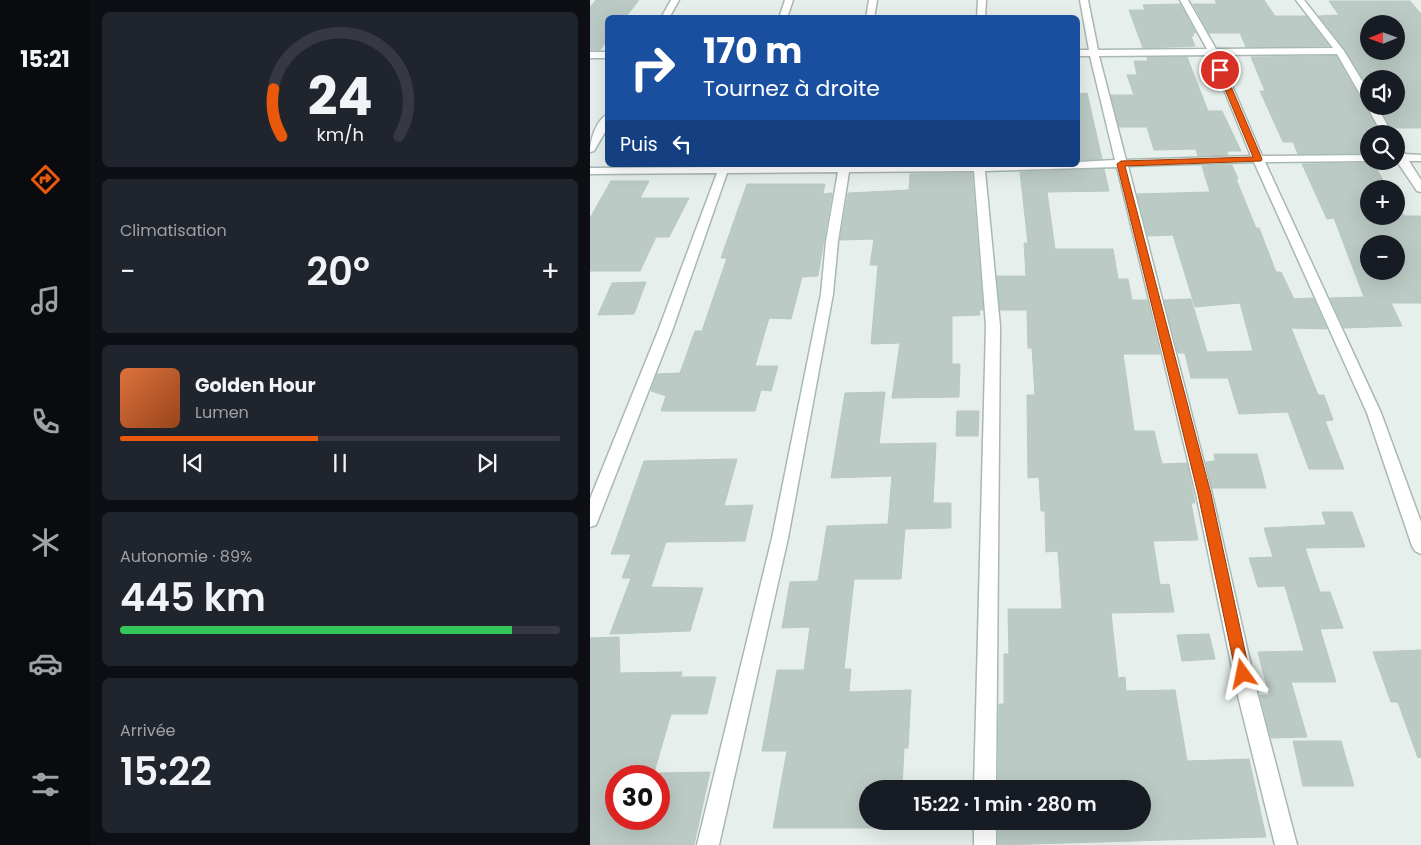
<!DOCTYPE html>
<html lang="fr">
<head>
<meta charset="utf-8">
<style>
  body { margin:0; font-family:Poppins,sans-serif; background:#20242c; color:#f1f3f6; height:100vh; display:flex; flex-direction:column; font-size:19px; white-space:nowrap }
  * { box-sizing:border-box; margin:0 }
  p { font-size:16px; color:#9ea1a6 }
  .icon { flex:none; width:28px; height:28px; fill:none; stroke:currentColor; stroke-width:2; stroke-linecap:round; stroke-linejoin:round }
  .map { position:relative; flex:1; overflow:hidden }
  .drawer { display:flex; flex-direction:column; gap:12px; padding:12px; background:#0d0f14; width:500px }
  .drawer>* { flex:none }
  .top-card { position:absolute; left:15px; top:15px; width:475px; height:152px; border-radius:8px; box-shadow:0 5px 20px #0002; background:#1a4fa0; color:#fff; overflow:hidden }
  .needle { width:32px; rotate:269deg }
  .fabs { position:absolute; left:770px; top:15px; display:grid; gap:10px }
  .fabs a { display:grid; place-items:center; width:45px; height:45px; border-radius:50%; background:#171b24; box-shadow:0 5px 20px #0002; font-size:25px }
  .speed { position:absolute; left:15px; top:765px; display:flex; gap:10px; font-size:25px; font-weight:700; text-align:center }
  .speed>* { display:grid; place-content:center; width:65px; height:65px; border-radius:50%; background:#171b24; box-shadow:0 5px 20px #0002; line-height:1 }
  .speed .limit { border:8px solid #d22; background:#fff; color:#111 }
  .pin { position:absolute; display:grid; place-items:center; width:42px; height:42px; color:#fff; margin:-21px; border:2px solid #fff; border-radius:50%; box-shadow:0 1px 5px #0007 }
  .me { position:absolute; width:55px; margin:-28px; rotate:348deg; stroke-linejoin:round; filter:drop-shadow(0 0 4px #0008) }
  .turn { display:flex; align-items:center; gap:18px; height:105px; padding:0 15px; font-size:22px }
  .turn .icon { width:65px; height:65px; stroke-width:2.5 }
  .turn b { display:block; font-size:35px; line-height:42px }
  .then { display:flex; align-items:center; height:48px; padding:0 15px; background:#0003; gap:10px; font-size:19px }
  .big { font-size:38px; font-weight:600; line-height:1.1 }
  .drawer .tile { flex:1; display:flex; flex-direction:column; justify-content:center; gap:8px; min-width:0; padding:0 18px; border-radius:8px; background:#20242c }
  .drawer .dial { align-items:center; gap:0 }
  .dial svg { height:130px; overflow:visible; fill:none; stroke:#363941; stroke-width:7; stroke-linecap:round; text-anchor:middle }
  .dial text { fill:#f1f3f6; stroke:none }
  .song { display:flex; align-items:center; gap:15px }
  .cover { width:60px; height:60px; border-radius:8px; background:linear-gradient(135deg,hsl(20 70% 55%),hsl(20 70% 35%)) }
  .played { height:5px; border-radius:2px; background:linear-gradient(90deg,#ea580c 45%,#363941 45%) }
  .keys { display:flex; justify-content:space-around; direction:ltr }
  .heat { display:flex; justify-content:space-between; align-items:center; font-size:28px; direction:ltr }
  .charge { height:8px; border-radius:4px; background:linear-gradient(90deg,#34c759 89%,#363941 0) }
  .trip { position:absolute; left:269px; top:780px; width:292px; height:50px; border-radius:25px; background:#171b24; box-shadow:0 5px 20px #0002; font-weight:600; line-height:50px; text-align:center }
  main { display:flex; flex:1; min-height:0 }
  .menu { display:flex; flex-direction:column; width:90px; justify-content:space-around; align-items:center; background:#090b0e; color:#9ea1a6 }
  .menu .icon { width:35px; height:35px }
  .menu .selected { color:#ea580c }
  .menu b { font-size:22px; color:#f1f3f6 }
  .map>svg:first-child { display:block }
</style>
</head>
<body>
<main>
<nav class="menu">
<b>15:21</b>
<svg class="icon selected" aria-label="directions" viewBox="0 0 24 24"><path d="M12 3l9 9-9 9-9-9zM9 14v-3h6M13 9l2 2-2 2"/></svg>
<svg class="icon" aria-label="music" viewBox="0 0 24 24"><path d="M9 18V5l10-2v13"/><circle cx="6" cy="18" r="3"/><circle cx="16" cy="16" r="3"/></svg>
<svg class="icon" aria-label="phone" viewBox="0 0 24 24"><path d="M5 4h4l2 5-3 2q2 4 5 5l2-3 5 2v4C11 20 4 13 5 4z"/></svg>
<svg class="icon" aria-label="climate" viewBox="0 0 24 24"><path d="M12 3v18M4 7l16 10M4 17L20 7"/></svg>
<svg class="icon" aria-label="car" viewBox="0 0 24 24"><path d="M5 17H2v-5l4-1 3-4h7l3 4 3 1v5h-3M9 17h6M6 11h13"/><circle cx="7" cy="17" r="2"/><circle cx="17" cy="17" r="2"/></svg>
<svg class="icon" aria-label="filters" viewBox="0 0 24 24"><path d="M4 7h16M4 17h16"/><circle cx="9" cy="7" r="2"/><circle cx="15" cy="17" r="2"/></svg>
</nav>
<section class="drawer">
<div class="tile dial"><svg viewBox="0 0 100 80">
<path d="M14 69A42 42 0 1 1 86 69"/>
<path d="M14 69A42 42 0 0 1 9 40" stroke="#ea580c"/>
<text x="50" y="56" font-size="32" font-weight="700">24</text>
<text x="50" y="72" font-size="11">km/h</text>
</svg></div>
<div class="tile"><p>Climatisation</p>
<div class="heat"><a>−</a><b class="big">20°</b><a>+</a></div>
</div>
<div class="tile">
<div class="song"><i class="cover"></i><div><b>Golden Hour</b><p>Lumen</p></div></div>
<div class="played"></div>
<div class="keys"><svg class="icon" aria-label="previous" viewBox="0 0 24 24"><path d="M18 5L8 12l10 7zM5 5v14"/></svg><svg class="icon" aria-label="pause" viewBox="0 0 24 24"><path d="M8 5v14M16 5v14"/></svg><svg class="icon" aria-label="next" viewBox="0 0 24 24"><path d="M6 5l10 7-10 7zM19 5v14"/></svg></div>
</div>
<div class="tile"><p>Autonomie · 89%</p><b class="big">445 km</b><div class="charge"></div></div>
<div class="tile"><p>Arrivée</p><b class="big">15:22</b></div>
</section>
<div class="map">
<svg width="831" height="845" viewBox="0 0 831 845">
  <rect width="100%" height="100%" fill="#e6efeb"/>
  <!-- building -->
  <path fill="#bbcac4" stroke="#b8c9c2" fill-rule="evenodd" d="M6,0h43l-14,18h-17v22l-8,10h-10v-43z
    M625,0h49l11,16h31l23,30 -83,1 -6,-14h-31l-16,-29h24z
    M739,1h81l11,13v114h-30l-12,-22h17v-27h-27v9l-24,-38 -26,-34 20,-1zM779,24h27v27h-27z
    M590,4l16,29h-4l2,3h-3l4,10 -52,2 -14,-38h16l-2,-5z
    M746,56l26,46 4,2 -1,3 12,21h-8v25l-71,1 -5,-12h-10l-23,-51h5l-14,-34z
    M557,57h40l21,54h14l19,40h-14l1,4 -30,1 -2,-7 -42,1 -7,-23h-28l-8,-32h23l-7,-20h10l-3,-14h14z
    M497,93l15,66 -24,1v-66z
    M782,161l16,28h-19v27h27v-14l8,14h17v87h-30l11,23 -58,2 -14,-30 34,-1 -30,-79 -7,1 -25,-55 67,-1zM779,244h27v27h-27z
    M642,165l6,14h-2l20,49h3l17,44h5l13,27 19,-1 14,31 -36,-1 27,67h6l9,25 -8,1 19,48h-35l-21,-57 -49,2 -11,-36h-37l-6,-25h-7l-14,-53 27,-1 16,53 46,-1 -13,-48 -45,4 -22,-72 -25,1 -11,-42 73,-2 -8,-26z
    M514,169l5,22 -62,1 8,57h58l5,30h10l4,21h15l13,54h-37l11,77h20l8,33 25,-1 8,40h-4l7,37 -45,1 7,44 9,-1 5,28 -63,1 7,65 7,-1 1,14 49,-1 12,71 62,-2 17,78 -268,8v-24h144v-32h-144l1,-85h5v-50h5l-1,-45h54l-4,-58 -12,1 -1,-41h-4l-2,-34 -11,1 -1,-83h8l-3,-47h-4l-1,-38h-27l-3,-34h29l-2,-33h4l-8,-71z
    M382,173l11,137h-4l1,5 -28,1v48h8l-1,33 -67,1 8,-55 -29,1 7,-79h-8l4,-26 -34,1 8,-47 61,-3 1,-16z
    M21,181h38l-9,17h49l-20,39h-13l-16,34h-50v-53z
    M157,184h78l-2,10 9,-1 -14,83 -16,1 -11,42 -22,-1 -14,48h23l-7,25 -10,-1 -6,21h-94l5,-15 -15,-5 6,-17 23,-1 15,-42h7l25,-73h-6z
    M56,282l-12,32 -36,1 14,-32z
    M295,392l-6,52 57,-1 -3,60h18v25l-46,1 -4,50h-47l-10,90h7l-2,23 62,-2 -3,58h-4l-2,41h-34v32h32v7h-127l14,-77h-25l15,-81h27l6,-43 -28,1 8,-46 28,-1 9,-55 61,-2 4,-48 -61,2 14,-85z
    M367,411h22l-1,25h-22z
    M624,454h43l9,34h-54l-6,-26 9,-1z
    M147,459l-13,47 29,-1 -8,36 -79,1 -15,45 52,1 -13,43 -80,3 21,-56h-9l9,-24h-20l33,-93z
    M732,512h30l13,35 -60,1 15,44h10l13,36 -23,1 16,53h-45l16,55 -36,1 -11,-43h9l-11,-43 46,-1 -19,-65 -27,1 -9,-29 24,-1 -9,-29 62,-3z
    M619,634l6,25 -33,2 -5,-26z
    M29,637l1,36 62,-1 -1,5h35l-9,37h-36l-18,62h-37v43h43v-46l51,-1 -16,73h-104v-207z
    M831,650v107l-3,1 -20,-56h-7l-18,-50z
    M703,741h48l13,45h-51z"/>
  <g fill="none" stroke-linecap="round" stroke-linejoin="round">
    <!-- minor casing -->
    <g stroke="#a8b8b2" stroke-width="3">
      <path id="minor" d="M81,0h8l-10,18h-8z
        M195,0h8l-6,18h-8z
        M279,0h8l-3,18h-8z
        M388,0h8l-1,18h-8z
        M490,0h8l10,50 109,-1 -27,-49h8l28,49 117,-1 -37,-48h8l40,51 25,41v12l-5,-3 -27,-47 -118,1 43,101 107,-1v6l-104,1 116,251 40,109v32l-6,-3 -3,-5 -45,-133 -113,-251 -126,4 84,328 45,198 40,153h-22l-38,-153 -41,-198 -79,-327 -132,4 15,155 -4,463h-22l12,-463 -12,-155 -125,1 -11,69 -5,53 -45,244 -69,307h-22l75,-307 49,-244 5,-53 12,-69 -111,1 -55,158 -74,189 -2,5 -6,2v-28l68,-168 59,-158 -127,1v-6l129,-1 1,-2h10v2l348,-2v-3l37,-2 -25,-104h-12v-6h11zM620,55l41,101 -125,4 -27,-104z
        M0,52h18v6h-18z
        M779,104v2h8l15,28h-10l-15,-28z
        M18,114v13l-14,24 -4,1c0,-12 6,-32 18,-38z
        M806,146l4,1 5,7 16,1v6h-12l12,19v12l-4,-1 -21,-31z
        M384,821h22v24h-22z"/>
    </g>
    <!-- minor -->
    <use href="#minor" fill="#fff" fill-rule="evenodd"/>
  </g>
  <!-- route -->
  <path fill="#ea580c" stroke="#983908" d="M630,67l4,3 38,89 -1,2 -136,5 86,328 39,180 -2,5 -5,2 -5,-2 -2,-5 -38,-180 -81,-330 4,-3 132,-4 -36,-87z"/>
</svg>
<div class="fabs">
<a><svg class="needle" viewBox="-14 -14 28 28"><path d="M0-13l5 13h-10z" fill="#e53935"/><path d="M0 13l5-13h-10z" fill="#9ea1a6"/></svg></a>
<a><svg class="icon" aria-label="sound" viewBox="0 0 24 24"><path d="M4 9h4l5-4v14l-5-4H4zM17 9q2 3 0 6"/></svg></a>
<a><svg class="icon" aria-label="search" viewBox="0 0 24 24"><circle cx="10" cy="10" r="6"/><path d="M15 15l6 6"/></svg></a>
<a>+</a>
<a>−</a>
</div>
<div class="speed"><div class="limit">30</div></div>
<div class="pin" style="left:630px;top:70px;background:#d93025"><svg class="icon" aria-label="arrive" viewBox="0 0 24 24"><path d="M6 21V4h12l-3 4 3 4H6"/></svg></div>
<svg class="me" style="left:653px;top:674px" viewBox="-20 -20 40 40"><path d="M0-17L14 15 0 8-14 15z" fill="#ea580c" stroke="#fff" stroke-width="4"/></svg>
<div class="trip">15:22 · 1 min · 280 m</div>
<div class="top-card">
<div class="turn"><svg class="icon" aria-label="right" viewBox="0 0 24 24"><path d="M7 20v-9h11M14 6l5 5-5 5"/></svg><div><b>170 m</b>Tournez à droite</div></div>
<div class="then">Puis<svg class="icon" aria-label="left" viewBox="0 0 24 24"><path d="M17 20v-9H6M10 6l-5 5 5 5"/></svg></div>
</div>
</div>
</main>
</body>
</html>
